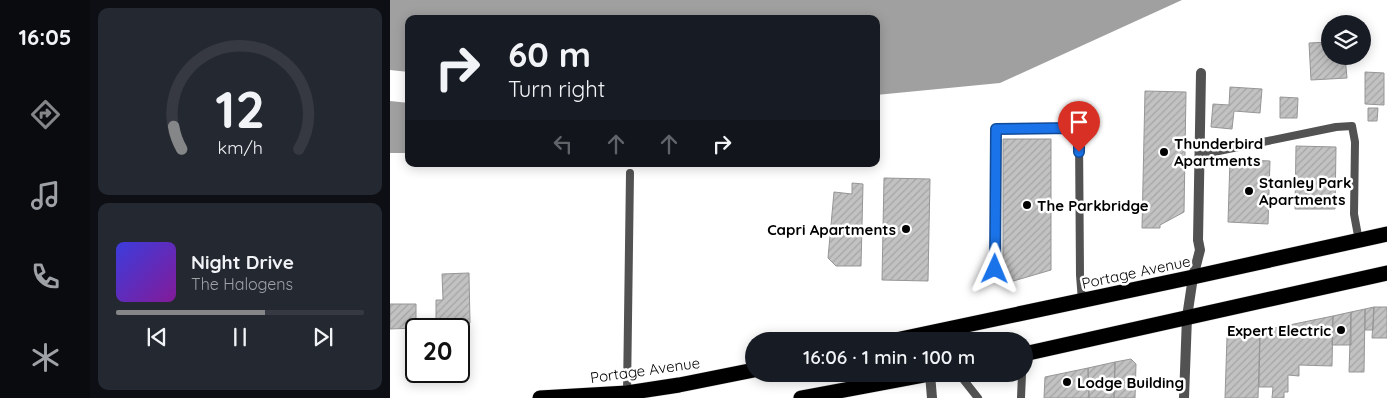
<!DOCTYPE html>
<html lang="en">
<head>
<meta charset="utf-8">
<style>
  body { margin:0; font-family:Quicksand,sans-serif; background:#242831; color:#f1f3f6; height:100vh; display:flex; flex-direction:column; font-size:19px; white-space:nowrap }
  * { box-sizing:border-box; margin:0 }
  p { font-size:16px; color:#9ea1a6 }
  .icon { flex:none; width:28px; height:28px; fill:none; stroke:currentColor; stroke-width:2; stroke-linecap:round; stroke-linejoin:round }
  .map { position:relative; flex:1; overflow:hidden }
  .details { display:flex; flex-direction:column; gap:8px; padding:8px; background:#0d0f14; width:300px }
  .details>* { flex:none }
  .banner { position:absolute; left:15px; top:15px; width:475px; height:152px; border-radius:10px; box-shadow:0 2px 12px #0003; background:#171b24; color:#f1f3f6; overflow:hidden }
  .tools { position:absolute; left:931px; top:15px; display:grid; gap:10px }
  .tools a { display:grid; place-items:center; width:50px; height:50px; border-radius:50%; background:#171b24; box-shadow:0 2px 12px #0003; font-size:25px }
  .speed { position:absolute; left:15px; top:318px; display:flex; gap:10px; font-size:25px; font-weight:700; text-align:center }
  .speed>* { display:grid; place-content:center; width:65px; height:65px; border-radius:50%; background:#171b24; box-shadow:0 2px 12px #0003; line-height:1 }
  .speed .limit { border:2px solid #111; border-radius:8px; background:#fff; color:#111 }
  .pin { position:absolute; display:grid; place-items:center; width:42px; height:42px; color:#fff; margin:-51px -21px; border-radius:50% 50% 50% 0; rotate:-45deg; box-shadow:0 0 5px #0007 }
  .pin .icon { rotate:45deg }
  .me { position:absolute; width:55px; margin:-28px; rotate:1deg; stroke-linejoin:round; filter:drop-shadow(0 0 4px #0008) }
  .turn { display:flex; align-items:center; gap:18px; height:105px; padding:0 20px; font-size:22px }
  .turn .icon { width:65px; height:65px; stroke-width:2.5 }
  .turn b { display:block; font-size:35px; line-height:42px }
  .lanes { display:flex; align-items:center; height:48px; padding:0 20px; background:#0003; justify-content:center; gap:25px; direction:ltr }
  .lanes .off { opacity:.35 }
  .details .widget { flex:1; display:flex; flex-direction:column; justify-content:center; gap:8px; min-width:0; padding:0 18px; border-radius:10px; background:#242831 }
  .details .dial { align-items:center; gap:0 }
  .dial svg { height:130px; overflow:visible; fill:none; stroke:#363941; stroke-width:7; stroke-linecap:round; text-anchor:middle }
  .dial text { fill:#f1f3f6; stroke:none }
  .song { display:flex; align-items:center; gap:15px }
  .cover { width:60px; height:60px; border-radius:8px; background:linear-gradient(135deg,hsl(240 70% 55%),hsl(290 70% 35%)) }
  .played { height:5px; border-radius:2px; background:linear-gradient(90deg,#858687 60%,#363941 60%) }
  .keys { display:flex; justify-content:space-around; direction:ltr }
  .trip { position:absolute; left:355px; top:332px; width:288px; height:50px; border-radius:25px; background:#171b24; box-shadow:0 2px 12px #0003; font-weight:600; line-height:50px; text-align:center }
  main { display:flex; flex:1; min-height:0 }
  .dock { display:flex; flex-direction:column; width:90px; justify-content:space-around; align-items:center; background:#090b0e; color:#9ea1a6 }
  .dock .icon { width:35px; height:35px }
  .dock .on { color:#858687 }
  .dock b { font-size:22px; color:#f1f3f6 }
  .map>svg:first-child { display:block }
</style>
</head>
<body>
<main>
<nav class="dock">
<b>16:05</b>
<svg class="icon on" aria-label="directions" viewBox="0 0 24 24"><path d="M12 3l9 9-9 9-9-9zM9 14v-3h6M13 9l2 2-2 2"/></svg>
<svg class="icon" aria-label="music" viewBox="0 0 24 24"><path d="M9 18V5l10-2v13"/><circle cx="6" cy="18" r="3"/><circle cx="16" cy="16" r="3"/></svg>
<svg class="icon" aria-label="phone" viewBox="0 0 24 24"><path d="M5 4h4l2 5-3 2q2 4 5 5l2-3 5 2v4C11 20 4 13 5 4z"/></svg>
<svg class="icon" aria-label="climate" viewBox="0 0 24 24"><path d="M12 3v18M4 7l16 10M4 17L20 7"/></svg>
</nav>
<section class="details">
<div class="widget dial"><svg viewBox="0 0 100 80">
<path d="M14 69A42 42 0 1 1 86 69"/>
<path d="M14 69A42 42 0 0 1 9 55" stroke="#858687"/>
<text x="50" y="56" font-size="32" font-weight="700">12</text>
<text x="50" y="72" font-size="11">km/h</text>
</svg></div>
<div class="widget">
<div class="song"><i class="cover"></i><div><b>Night Drive</b><p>The Halogens</p></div></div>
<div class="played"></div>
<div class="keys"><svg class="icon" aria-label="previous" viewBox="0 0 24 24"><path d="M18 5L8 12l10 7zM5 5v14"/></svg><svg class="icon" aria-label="pause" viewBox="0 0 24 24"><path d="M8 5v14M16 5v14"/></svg><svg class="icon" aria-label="next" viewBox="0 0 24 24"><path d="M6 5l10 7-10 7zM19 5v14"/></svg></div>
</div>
</section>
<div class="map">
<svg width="997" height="398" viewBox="0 0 997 398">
  <defs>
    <pattern id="building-hatch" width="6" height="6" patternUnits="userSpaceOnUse" patternTransform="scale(1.25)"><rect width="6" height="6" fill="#c2c2c2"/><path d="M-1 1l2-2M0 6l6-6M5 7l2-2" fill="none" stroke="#a5a5a5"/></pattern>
  </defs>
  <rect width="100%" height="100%" fill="#fff"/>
  <!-- water -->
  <path fill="#a0a0a0" d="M0,0h792l-182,83 -124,12v-76h-467v53l-19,-2z
    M0,101l19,2v50h-19z"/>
  <!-- building -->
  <path fill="url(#building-hatch)" stroke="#969696" d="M940,42v14h15l2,22 -36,2 -2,-37z
    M975,72l19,1v32l-19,-1z
    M840,87l32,2 -2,24 -26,-2 -2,18 -21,-2 2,-23 16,1z
    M755,91l41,1 -2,120 -24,13v3h-18z
    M890,97l18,1 -1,20h-17z
    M978,108h10l-1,13h-9z
    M613,139h48v131l-48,14z
    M906,146l40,1 -1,62h-40z
    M840,159l40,2 -2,63 -40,-2z
    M494,178l46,1 -2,102 -46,-1z
    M462,183l11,1 -2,82h-25l-8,-8 6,-66 18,2z
    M79,273l1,50h-34v-23h7l-1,-26z
    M0,304h26v24l-26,1z
    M984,307h13v31h-15z
    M984,307l-1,23h-8v-21z
    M975,309l-1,63h-15l2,-60z
    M961,312v33h-19l1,-29z
    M943,316l-1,50 -33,-1v11l-11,-1v17h-4v6h-12l1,-11h-14l1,-56z
    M870,331l-2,67h-33l2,-61z
    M741,359l5,5 -1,34h-21l1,-36z
    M725,362l-1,36h-25l-1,-30z
    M698,368l1,30h-45l1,-21z"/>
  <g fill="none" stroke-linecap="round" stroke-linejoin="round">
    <!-- highway casing -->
    <g stroke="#dbdbdb" stroke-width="16">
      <path id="highway" d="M501,341l302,-64 194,-43
        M634,354l363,-81
        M150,398l87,-5 52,-8 75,-15
        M411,398l129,-24"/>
    </g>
    <!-- lane -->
    <path stroke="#525252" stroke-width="8" d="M809,155l137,-28 16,-1 3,16 -1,72 5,27
      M605,269l1,-140 76,-1 7,7 1,140 2,26
      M569,374l19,24
      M237,393l3,-220
      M631,398l1,-24"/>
    <!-- street -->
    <path stroke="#525252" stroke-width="10" d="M540,374l2,24
      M794,398l3,-81 6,-40 7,-27 -2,-10 3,-167"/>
    <!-- highway -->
    <use href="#highway" stroke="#000" stroke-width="15"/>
  </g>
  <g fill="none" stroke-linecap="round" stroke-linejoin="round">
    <!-- route casing -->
    <g stroke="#114b97" stroke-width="12">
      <path id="route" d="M605,269l1,-140 76,-1 7,7v17"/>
    </g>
    <!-- route -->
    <use href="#route" stroke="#1a73e8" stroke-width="9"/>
  </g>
  <!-- markers -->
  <g fill="#000" stroke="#fff" stroke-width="2">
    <circle cx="774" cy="152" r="5"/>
    <circle cx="859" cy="191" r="5"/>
    <circle cx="637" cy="205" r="5"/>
    <circle cx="516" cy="229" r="5"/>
    <circle cx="951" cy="330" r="5"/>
    <circle cx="677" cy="382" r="5"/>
  </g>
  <g text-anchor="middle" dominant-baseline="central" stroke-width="5" stroke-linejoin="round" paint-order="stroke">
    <!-- poi labels -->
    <g font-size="15" font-weight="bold" fill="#000" stroke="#fff" text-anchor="start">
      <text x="784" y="143">Thunderbird<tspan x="784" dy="17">Apartments</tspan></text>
      <text x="869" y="182">Stanley Park<tspan x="869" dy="17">Apartments</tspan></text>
      <text x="647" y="205">The Parkbridge</text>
      <text x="506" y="229" text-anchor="end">Capri Apartments</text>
      <text x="941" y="330" text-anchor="end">Expert Electric</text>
      <text x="687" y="382">Lodge Building</text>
    </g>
    <!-- street labels -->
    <g font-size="15" fill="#000" stroke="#fff">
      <text transform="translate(746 272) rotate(-12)">Portage Avenue</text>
      <text transform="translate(255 370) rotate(-8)">Portage Avenue</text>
    </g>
  </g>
</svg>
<div class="tools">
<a><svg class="icon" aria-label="layers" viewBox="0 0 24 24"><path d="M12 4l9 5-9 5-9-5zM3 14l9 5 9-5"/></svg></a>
</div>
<div class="speed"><div class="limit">20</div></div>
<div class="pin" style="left:689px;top:152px;background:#d93025"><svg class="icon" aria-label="arrive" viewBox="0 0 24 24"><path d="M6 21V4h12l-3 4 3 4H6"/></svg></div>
<svg class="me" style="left:605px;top:269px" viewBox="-20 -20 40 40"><path d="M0-17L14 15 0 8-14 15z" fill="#1a73e8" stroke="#fff" stroke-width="4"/></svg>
<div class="trip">16:06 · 1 min · 100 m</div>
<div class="banner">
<div class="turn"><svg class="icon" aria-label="right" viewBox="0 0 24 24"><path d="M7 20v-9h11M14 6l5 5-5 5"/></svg><div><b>60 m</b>Turn right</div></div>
<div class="lanes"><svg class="icon off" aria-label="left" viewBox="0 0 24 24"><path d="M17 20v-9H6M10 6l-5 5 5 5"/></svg><svg class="icon off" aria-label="ahead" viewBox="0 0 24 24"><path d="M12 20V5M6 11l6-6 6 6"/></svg><svg class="icon off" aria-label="ahead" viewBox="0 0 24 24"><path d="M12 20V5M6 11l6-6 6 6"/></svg><svg class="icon" aria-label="right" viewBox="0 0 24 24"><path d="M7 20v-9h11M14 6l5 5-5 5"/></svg></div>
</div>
</div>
</main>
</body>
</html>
